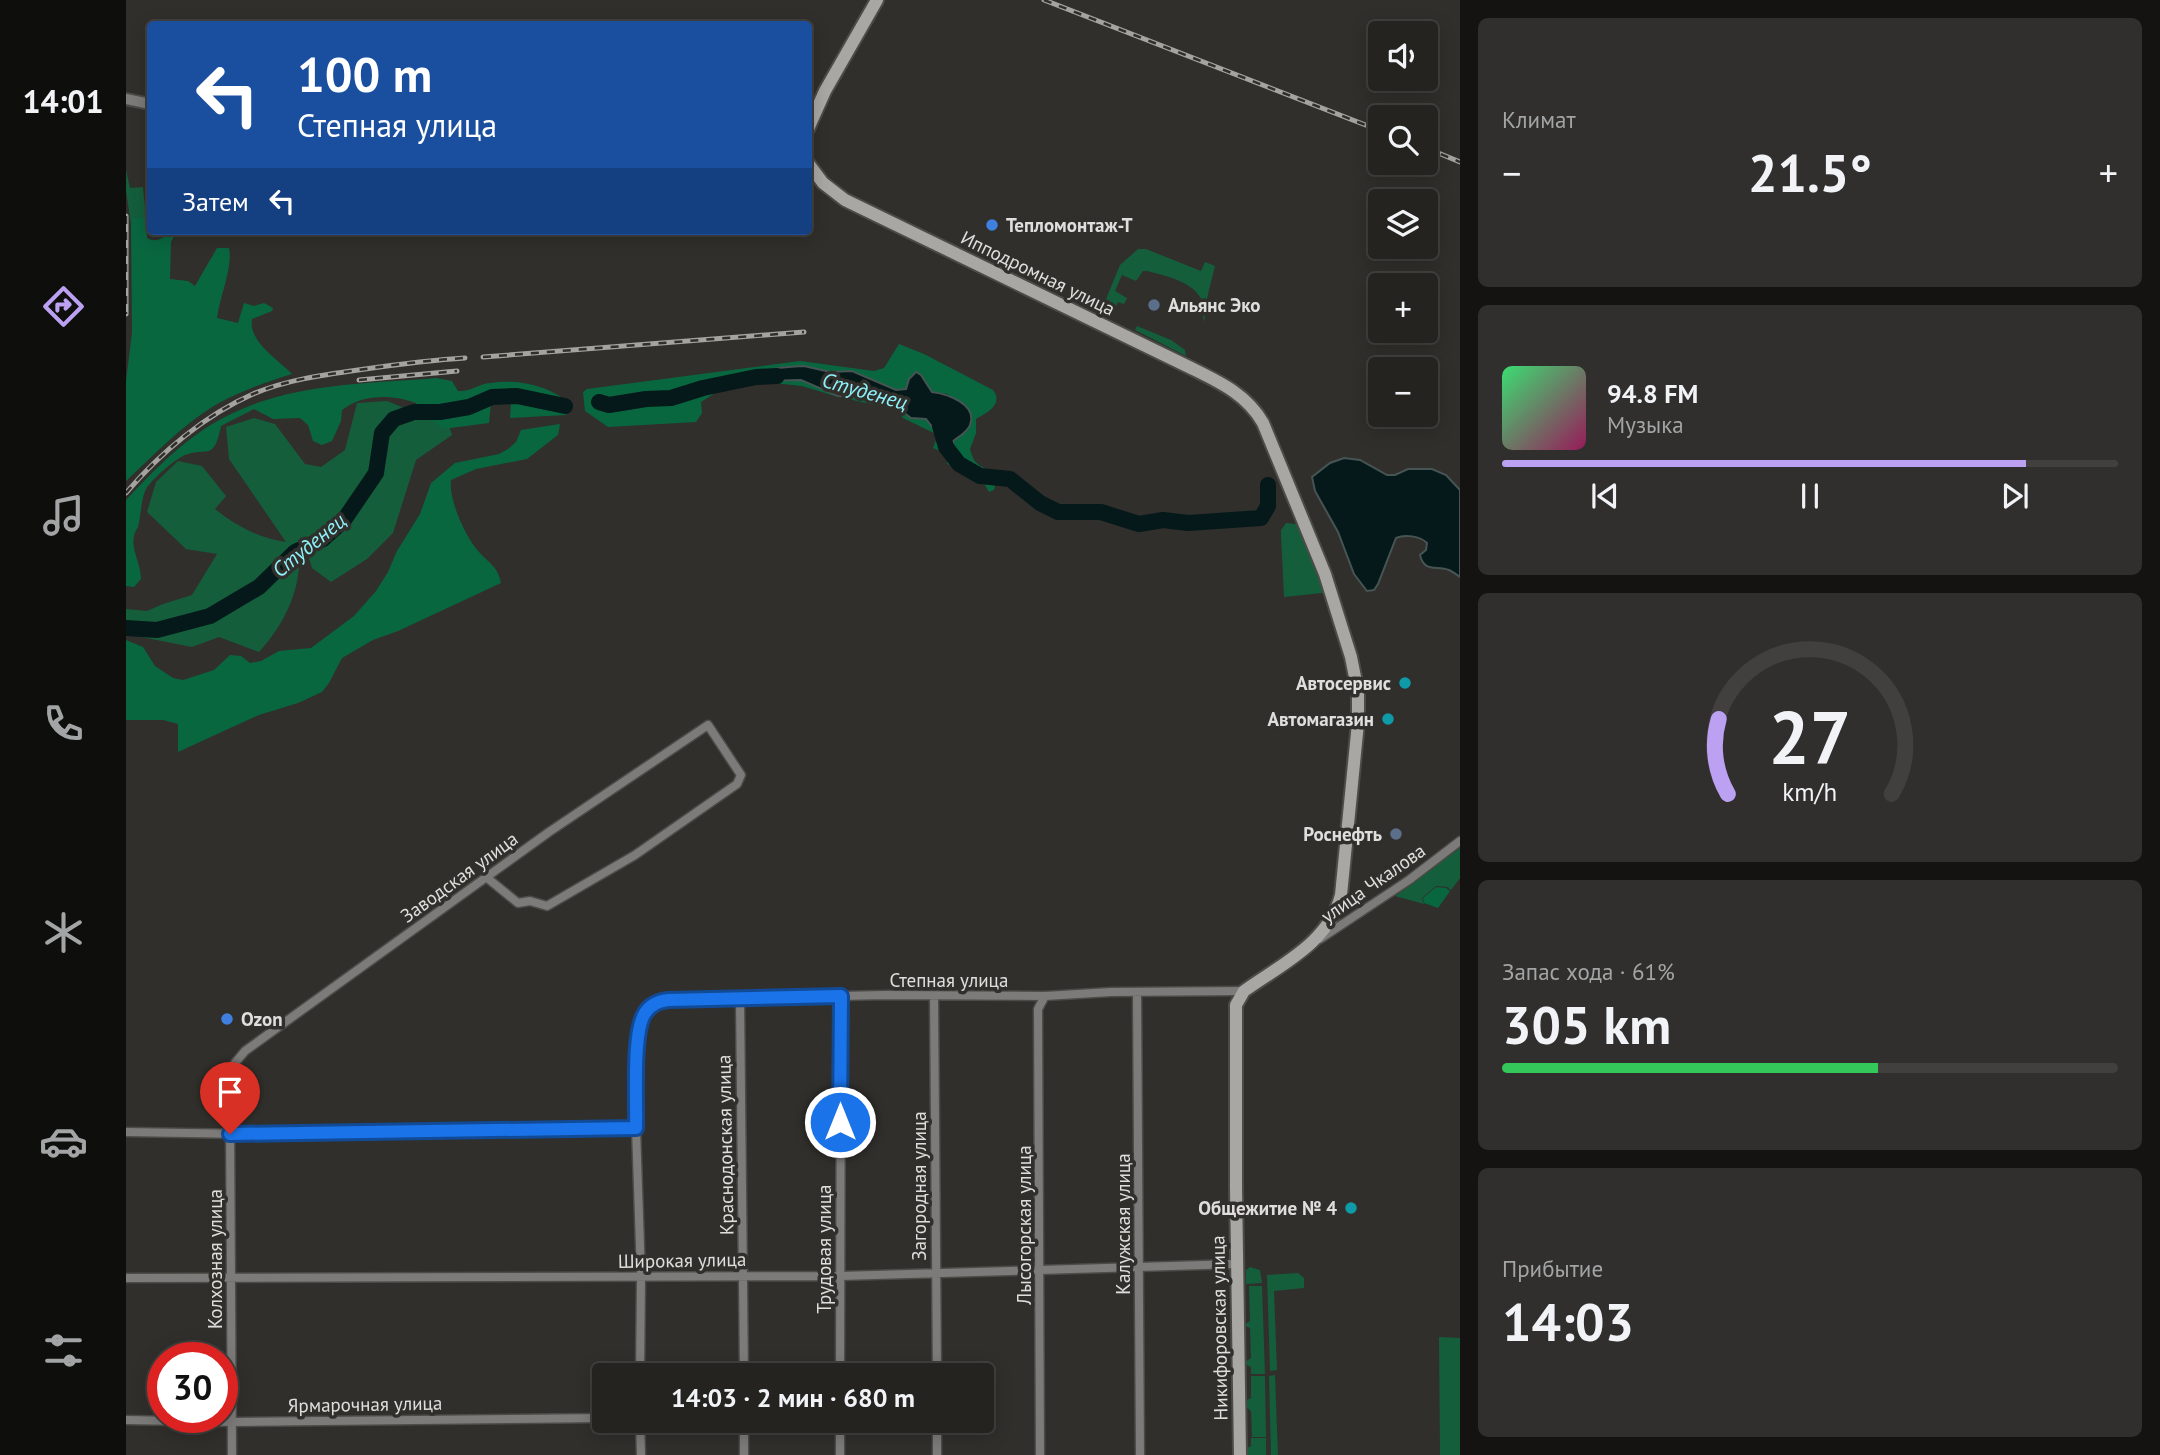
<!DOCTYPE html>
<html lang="ru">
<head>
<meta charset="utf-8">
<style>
  body { margin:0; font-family:"PT Sans",sans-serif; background:#302f2d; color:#f1f3f6; height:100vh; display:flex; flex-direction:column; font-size:26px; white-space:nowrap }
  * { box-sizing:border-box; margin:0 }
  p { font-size:23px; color:#a3a4a5 }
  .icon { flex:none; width:38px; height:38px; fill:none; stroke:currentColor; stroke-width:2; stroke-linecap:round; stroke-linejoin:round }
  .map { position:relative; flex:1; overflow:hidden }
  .panel { display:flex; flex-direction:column; gap:18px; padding:18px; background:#141312; width:700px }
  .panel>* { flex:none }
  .top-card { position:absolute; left:21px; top:21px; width:665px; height:214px; border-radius:7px; box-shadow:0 4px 18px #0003,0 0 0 2px #41403e; background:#1a4fa0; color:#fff; overflow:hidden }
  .controls { position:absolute; left:1242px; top:21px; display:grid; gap:14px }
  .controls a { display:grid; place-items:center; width:70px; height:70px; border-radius:7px; background:#242320; box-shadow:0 4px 18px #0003,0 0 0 2px #41403e; font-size:35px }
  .speed { position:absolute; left:21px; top:1342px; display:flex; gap:14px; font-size:35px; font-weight:700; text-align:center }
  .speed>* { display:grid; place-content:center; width:91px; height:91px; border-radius:50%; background:#242320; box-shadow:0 4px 18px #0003,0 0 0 2px #41403e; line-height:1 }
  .speed .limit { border:10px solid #d22; background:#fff; color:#111 }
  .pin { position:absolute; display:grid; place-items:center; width:60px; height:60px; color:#fff; margin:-72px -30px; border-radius:50% 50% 50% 0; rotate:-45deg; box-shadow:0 0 7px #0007 }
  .pin .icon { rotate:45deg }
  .me { position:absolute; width:77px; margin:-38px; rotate:0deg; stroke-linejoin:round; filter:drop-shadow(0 0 5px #0008) }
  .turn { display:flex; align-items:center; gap:24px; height:147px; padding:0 35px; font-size:32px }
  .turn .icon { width:91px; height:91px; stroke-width:2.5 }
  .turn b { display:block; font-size:49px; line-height:60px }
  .then { display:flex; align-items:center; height:66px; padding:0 35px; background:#0003; gap:14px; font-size:26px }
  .big { font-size:52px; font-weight:700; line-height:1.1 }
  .panel .card { flex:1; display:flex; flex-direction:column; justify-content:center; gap:10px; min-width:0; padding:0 24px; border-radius:10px; background:#302f2d }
  .panel .dial { align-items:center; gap:0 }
  .dial svg { height:182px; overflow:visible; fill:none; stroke:#41403e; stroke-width:7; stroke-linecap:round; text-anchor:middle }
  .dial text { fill:#f1f3f6; stroke:none }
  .song { display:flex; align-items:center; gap:21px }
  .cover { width:84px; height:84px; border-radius:10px; background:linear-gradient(135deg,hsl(140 70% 55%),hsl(330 70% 35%)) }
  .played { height:7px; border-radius:4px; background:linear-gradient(90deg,#bca0f2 85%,#41403e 85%) }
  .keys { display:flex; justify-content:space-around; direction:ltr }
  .heat { display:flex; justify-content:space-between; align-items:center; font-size:38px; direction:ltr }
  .charge { height:10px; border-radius:5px; background:linear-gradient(90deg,#34c759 61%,#41403e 0) }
  .trip { position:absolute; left:466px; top:1363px; width:402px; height:70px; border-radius:7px; background:#242320; box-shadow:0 4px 18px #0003,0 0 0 2px #41403e; font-weight:700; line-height:70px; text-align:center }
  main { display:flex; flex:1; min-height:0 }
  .menu { display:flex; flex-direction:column; width:126px; justify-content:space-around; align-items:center; background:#0e0e0d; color:#a3a4a5 }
  .menu .icon { width:49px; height:49px }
  .menu .selected { color:#bca0f2 }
  .menu b { font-size:32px; color:#f1f3f6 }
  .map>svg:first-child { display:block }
</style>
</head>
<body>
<main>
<nav class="menu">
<b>14:01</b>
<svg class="icon selected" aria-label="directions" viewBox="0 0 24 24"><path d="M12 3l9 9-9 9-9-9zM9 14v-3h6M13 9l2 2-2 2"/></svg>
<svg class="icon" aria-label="music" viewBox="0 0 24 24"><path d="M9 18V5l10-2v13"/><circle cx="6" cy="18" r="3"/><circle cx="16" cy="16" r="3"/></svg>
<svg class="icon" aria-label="phone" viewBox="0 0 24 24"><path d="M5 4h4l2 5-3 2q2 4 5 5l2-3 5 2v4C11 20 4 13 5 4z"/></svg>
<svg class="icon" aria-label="climate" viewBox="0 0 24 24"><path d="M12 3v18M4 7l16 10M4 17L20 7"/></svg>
<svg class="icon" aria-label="car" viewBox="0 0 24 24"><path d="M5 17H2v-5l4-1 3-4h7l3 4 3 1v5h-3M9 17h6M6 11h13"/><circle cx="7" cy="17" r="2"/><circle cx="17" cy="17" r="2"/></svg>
<svg class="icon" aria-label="filters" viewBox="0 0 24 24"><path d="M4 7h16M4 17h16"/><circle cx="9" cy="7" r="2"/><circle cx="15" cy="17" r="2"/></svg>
</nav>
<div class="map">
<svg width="1334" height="1455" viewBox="0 0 1334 1455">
  <rect width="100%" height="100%" fill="#302f2b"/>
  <!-- green -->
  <path fill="#145e3c" d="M0,170l4,18 13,-1 3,32 -11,-2 -4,7 -5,-33z
    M1012,249h8l55,22 4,-9 10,4 -7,28 -4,28c-2,-5 0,-15 -2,-21 -7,-19 -38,-26 -55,-30h-4l-7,10 -14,-6 -7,16 12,7 -3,6 -6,-2 -4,9 -4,-1 1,-3 -3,-2 2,-4 -4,-2 14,-34z
    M1011,326l34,14 14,10 1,6 -51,-26z
    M261,401l27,11 30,-1 8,24 -36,25 -23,73 -26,26 -36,23 -19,-14 -4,-13h-9c2,36 -16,71 -40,97l-40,-15 -27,10 -66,-13v-25l21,2 16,-7 29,-9 25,-41 -31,-5 -39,-37 9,-30 22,-21 24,5 24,30 -11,13c21,17 44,29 71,33l-57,-83 -3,-32 28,-9 21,6 30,40 16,3 24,-17 12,-47z
    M1160,523l10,1 4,3 24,65 -2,1 -38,4 -3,-62v-5z
    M1334,848v30l-9,12 -4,-3 -11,-1 -14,12 2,6 -29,-8z
    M1124,1267l10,3 2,13 -16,1v-14z
    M1172,1273l6,5v10l-30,3 3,79 -7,1 -3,-96z
    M1123,1286h13l3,88h-14v-7l-6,-3v-2l6,-4 -1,-30 -6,-3 6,-4z
    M1313,1337l21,1v117h-20z
    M1149,1375l3,80h-7l-2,-79z
    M1125,1376h14l1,61h-14l-1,-26 -6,-5 2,-6 4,-2z
    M1125,1438h15v17h-20l-1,-6 6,-3z"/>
  <!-- forest -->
  <path fill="#096740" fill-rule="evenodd" d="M11,217l9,2 1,19c10,6 18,-2 25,-7l4,2 -5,9 -1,37 18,2 7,5 22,-38h12c4,20 -9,47 -12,70l21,5 6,-20 10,3 10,-3 9,5 -1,3 -20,8c-4,22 25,40 40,55 -26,8 -51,17 -75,30 -34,20 -62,50 -91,77v-100l6,-48 -1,-109 2,-6z
    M773,344l25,10 69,36c11,14 -6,23 -17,29v14l-6,16c1,3 2,7 4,11 10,13 26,7 20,30l-5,2 -7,-12 -11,-7 -24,-9 2,-9 -16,-7 5,-13 -35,-17 -6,-8 -62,-14 -33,-10 -57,-6 -30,13 -14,9 1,11 -6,9 -88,5 -23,-16 -2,-19 4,-3 213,-28 74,10 10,-3zM678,366l26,6 22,-1 44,19 31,-6 5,8 16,2 21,35 -23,18 -20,-28 -15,-1 -24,-18 -55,-6 -31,-14 -37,1z
    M310,378l16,3 6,10c13,1 20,-7 32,-8 25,-4 53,1 74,16l2,16 -56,3 1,-15h-20l-2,20 -46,6 -13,-10 -14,-16c-23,-9 -55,-9 -74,7l-1,11 -9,20 -10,4 -9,-4 -5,-16 -8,-7 -27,1 -19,-10 -33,17c-8,38 -14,19 -38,30 -10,5 -31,23 -37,33 -5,10 -5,27 -8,38 -12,17 3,33 3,52l-7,8 -8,-1v-86c29,-31 61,-64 99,-83 64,-34 140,-33 211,-39z
    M434,424l-2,11 -31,24 -51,10 -25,11c-3,19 15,58 28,72 11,12 19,15 22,31l-103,48 -25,9 -31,18 -13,25 -7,9 -24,11 -39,12 -81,37v-28l-15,-4h-37v-80l17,7 12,19 18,12 10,2 31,-10 16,-15 11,1 9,7 11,-2 18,-10 32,-3 43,-32 22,-25 12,-19 9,-21 23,-37 11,-31 24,-20 44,-9 9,-5 8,-7 5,-12z
    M1310,887l10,1 4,3 -12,17 -14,-5 -1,-5z"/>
  <!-- water -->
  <path fill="#05191a" stroke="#475454" stroke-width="2" d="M678,366l26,6 22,-1 44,19 10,-1 3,-10 7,-7 5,3 11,17c15,2 46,12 38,33 -2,7 -12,12 -17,16v5l-4,3 -23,-30 -15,-1 -24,-18 -49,-4 -37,-16 -38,1 -7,-4c13,-10 32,-10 48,-11z
    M1218,458l16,2 27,15h8l13,-6h24l14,6 14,15v87c-4,-3 -7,-5 -11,-7 -12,-5 -25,3 -29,-15l6,-5 1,-7c-7,-7 -22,-9 -31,-5l-18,46 -4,6 -7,1 -13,-17 -16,-42 -23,-41 -3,-14 18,-14z"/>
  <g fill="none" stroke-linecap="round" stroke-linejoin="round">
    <!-- river -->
    <path stroke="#05191a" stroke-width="16" d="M473,402l10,3 37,-6 25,-1 32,-10 53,-11 21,-1
      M814,426l6,21 13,17 21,12 30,3 30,24 18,9h43l38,12 24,-4 25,3 73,-5 7,-12v-21
      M0,628l31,2 53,-14 49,-29 36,-35 28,-13 21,-19 32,-47 6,-40 12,-14 20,-7h26l29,-5 23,-10 25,-1 48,10"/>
    <!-- minor casing -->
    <g stroke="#4c4b47" stroke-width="11">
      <path id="minor" d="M1194,939l89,-59 51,-39
        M1011,992l3,463
        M808,996l3,380
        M614,999l4,377
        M0,1132l119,2 391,-6
        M0,1278l715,-2 396,-12
        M514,1376l1,-100 -5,-148 2,-95 5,-17 5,-7 12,-8 8,-1 217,-5 160,1 66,-4 133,-1
        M714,1376l1,-380
        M0,1420l106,2 372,-4
        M514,1421l1,34
        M618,1421v34
        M106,1455l-2,-335 2,-47 3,-10 10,-12 304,-219 159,-107 33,50 -4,9 -102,71 -88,51 -17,-5 -12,2 -32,-26
        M714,1455v-34
        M811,1455v-34
        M914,1455l-2,-446 7,-13"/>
    </g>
    <!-- tertiary casing -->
    <g stroke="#4c4b47" stroke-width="14">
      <path id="tertiary" d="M0,99l24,5"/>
    </g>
    <!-- secondary casing -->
    <g stroke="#4c4b47" stroke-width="16">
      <path id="secondary" d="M682,129l17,-38 52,-91
        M682,163l15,20 22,17 342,166c30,15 59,27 76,57l62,151 26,83 7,35v31l-17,172c-12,48 -61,70 -97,96l-8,14v183l4,267"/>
    </g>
    <!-- minor -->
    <use href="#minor" stroke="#7c7b7a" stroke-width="8"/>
    <!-- tertiary -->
    <use href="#tertiary" stroke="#7c7b7a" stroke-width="10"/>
    <!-- secondary -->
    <use href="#secondary" stroke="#a8a7a4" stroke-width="12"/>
    <!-- rail casing -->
    <g stroke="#a5a3a0" stroke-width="5">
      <path id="rail" d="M918,0l337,131
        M1300,148l34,14
        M0,216v98
        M357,357l321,-25
        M233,380l98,-9
        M0,493c34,-40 79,-78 127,-99 33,-14 69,-19 105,-24 35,-5 71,-10 107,-12"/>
    </g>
    <!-- rail -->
    <use href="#rail" stroke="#302f2b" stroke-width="2.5" stroke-dasharray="8" stroke-linecap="butt"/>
  </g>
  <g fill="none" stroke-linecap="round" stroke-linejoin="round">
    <!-- route casing -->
    <g stroke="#114b97" stroke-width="18">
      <path id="route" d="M104,1134l406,-6c1,-25 -4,-96 9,-115 5,-8 14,-12 23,-13l173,-4 -1,126"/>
    </g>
    <!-- route -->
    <use href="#route" stroke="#1a73e8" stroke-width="12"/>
  </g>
  <!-- markers -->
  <g fill="#3f7fe0" stroke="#302f2b" stroke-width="2.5">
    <circle cx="866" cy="225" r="7"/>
    <circle cx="101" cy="1019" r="7"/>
  </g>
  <g fill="#5c6f8a" stroke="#302f2b" stroke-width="2.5">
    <circle cx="1028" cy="305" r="7"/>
    <circle cx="1270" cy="834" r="7"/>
  </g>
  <g fill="#0f9aa8" stroke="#302f2b" stroke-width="2.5">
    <circle cx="1279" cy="683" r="7"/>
    <circle cx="1262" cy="719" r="7"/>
    <circle cx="1225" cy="1208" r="7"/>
  </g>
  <g text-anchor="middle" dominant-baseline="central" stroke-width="7" stroke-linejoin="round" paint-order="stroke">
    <!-- poi labels -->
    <g font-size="19" font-weight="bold" fill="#e0dedc" stroke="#302f2b" text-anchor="end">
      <text x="880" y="225" text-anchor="start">Тепломонтаж-Т</text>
      <text x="1042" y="305" text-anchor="start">Альянс Эко</text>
      <text x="1265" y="683">Автосервис</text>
      <text x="1248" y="719">Автомагазин</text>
      <text x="1256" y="834">Роснефть</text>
      <text x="115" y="1019" text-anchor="start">Ozon</text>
      <text x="1211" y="1208">Общежитие № 4</text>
    </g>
    <!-- street labels -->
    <g font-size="19" fill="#e0dedc" stroke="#302f2b">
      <text transform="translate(912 273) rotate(26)">Ипподромная улица</text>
      <text transform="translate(333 877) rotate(-36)">Заводская улица</text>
      <text transform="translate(1247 883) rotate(-35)">улица Чкалова</text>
      <text x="823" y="980">Степная улица</text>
      <text transform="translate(599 1145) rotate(-91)">Краснодонская улица</text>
      <text transform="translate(793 1186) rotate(-90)">Загородная улица</text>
      <text transform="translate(997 1224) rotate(-90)">Калужская улица</text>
      <text transform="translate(898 1225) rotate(-90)">Лысогорская улица</text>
      <text transform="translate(698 1249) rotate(-90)">Трудовая улица</text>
      <text transform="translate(89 1259) rotate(-90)">Колхозная улица</text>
      <text transform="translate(556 1260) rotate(-1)">Широкая улица</text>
      <text transform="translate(1093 1328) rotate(-91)">Никифоровская улица</text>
      <text transform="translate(239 1404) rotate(-1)">Ярмарочная улица</text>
    </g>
    <!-- water labels -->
    <g font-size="21" font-style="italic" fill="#8ef2fa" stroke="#302f2b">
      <text transform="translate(739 391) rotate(16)">Студенец</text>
      <text transform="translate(183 545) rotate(-39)">Студенец</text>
    </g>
  </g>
</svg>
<div class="controls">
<a><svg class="icon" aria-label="sound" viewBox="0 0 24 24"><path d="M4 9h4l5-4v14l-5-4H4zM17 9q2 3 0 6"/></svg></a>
<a><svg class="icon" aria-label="search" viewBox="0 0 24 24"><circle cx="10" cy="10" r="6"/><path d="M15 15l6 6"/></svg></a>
<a><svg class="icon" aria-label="layers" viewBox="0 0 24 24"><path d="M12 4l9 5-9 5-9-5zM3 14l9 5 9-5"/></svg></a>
<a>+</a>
<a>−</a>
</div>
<div class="speed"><div class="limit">30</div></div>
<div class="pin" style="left:104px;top:1134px;background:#d93025"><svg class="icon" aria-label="arrive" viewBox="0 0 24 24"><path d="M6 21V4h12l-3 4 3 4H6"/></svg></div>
<svg class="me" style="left:714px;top:1122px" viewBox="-20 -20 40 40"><circle r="17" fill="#1a73e8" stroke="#fff" stroke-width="3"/><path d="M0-11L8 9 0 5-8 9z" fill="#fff"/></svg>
<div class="trip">14:03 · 2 мин · 680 m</div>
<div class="top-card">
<div class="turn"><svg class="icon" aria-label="left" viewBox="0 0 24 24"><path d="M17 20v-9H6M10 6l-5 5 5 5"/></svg><div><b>100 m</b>Степная улица</div></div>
<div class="then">Затем<svg class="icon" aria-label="left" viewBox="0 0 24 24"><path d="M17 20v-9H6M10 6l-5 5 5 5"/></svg></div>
</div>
</div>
<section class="panel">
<div class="card"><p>Климат</p>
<div class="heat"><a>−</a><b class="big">21.5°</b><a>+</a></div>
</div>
<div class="card">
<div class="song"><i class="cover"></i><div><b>94.8 FM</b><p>Музыка</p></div></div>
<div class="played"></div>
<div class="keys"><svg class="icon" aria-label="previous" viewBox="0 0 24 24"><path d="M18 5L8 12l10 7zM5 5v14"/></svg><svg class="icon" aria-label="pause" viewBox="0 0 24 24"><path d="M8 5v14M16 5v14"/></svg><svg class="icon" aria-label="next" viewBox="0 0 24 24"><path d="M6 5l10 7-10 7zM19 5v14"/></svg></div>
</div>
<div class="card dial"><svg viewBox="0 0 100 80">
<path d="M14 69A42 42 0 1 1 86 69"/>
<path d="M14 69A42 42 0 0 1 10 36" stroke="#bca0f2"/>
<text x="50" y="56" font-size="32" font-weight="700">27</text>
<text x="50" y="72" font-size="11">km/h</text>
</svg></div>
<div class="card"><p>Запас хода · 61%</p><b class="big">305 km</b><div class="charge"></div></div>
<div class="card"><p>Прибытие</p><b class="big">14:03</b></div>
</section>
</main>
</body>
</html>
